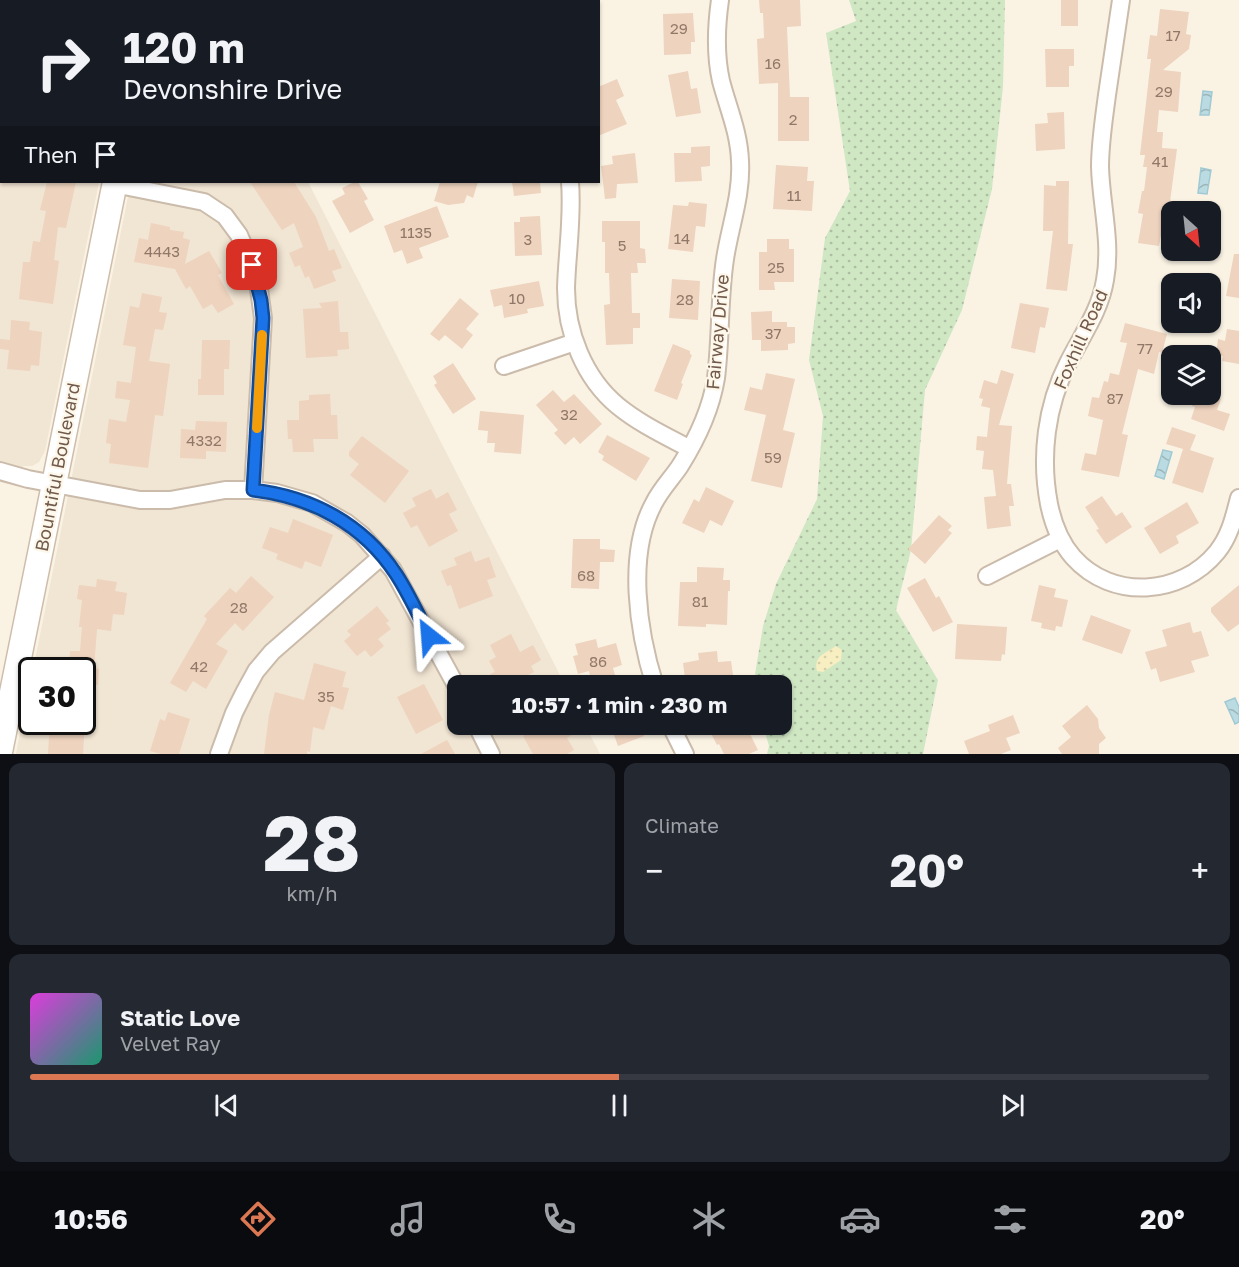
<!DOCTYPE html>
<html lang="en">
<head>
<meta charset="utf-8">
<style>
  body { margin:0; font-family:"Golos Text",sans-serif; background:#242831; color:#f1f3f6; height:100vh; display:flex; flex-direction:column; font-size:22px; white-space:nowrap }
  * { box-sizing:border-box; margin:0 }
  p { font-size:20px; color:#9ea1a6 }
  .icon { flex:none; width:33px; height:33px; fill:none; stroke:currentColor; stroke-width:2; stroke-linecap:round; stroke-linejoin:round }
  .map { position:relative; height:754px; overflow:hidden }
  .details { display:flex; flex-direction:column; gap:9px; padding:9px; background:#0d0f14; flex:1 }
  .details>* { flex:none }
  .guide { position:absolute; left:0px; top:0px; width:600px; height:183px; box-shadow:0 2px 4px #0004; background:#171b24; color:#f1f3f6; overflow:hidden }
  .needle { width:39px; rotate:153deg }
  .fabs { position:absolute; left:1161px; top:201px; display:grid; gap:12px }
  .fabs a { display:grid; place-items:center; width:60px; height:60px; border-radius:12px; background:#171b24; box-shadow:0 2px 4px #0004; font-size:30px }
  .speed { position:absolute; left:18px; top:657px; display:flex; gap:12px; font-size:30px; font-weight:700; text-align:center }
  .speed>* { display:grid; place-content:center; width:78px; height:78px; border-radius:50%; background:#171b24; box-shadow:0 2px 4px #0004; line-height:1 }
  .speed .limit { border:3px solid #111; border-radius:9px; background:#fff; color:#111 }
  .pin { position:absolute; display:grid; place-items:center; width:51px; height:51px; color:#fff; margin:-26px; border-radius:12px; box-shadow:0 3px 9px #0006 }
  .me { position:absolute; width:66px; margin:-33px; rotate:332deg; stroke-linejoin:round; filter:drop-shadow(0 0 4px #0008) }
  .turn { display:flex; align-items:center; gap:21px; height:126px; padding:0 24px; font-size:27px }
  .turn .icon { width:78px; height:78px; stroke-width:2.5 }
  .turn b { display:block; font-size:42px; line-height:51px }
  .then { display:flex; align-items:center; height:57px; padding:0 24px; background:#0003; gap:12px; font-size:22px }
  .big { font-size:45px; font-weight:700; line-height:1.1 }
  .details .tile { flex:1; display:flex; flex-direction:column; justify-content:center; gap:9px; min-width:0; padding:0 21px; border-radius:12px; background:#242831 }
  .details .dial { align-items:center; gap:0 }
  .dial b { font-size:78px; line-height:1 }
  .song { display:flex; align-items:center; gap:18px }
  .cover { width:72px; height:72px; border-radius:9px; background:linear-gradient(135deg,hsl(300 70% 55%),hsl(160 70% 35%)) }
  .played { height:6px; border-radius:3px; background:linear-gradient(90deg,#db7752 50%,#363941 50%) }
  .keys { display:flex; justify-content:space-around; direction:ltr }
  .heat { display:flex; justify-content:space-between; align-items:center; font-size:33px; direction:ltr }
  .details .tiles { flex:1; display:grid; gap:9px; grid-template-columns:1fr 1fr }
  .tile:last-child { grid-column:span 2 }
  .trip { position:absolute; left:447px; top:675px; width:345px; height:60px; border-radius:12px; background:#171b24; box-shadow:0 2px 4px #0004; font-weight:700; line-height:60px; text-align:center }
  .tab-bar { display:flex; height:96px; justify-content:space-around; align-items:center; background:#090b0e; color:#9ea1a6 }
  .tab-bar .icon { width:42px; height:42px }
  .tab-bar .on { color:#db7752 }
  .tab-bar b { font-size:27px; color:#f1f3f6 }
  .map>svg:first-child { display:block }
</style>
</head>
<body>
<div class="map">
<svg width="1239" height="754" viewBox="0 0 1239 754">
  <defs>
    <pattern id="grass-dots" width="8" height="8" patternUnits="userSpaceOnUse" patternTransform="scale(1.5)"><rect width="8" height="8" fill="#d0e7c4"/><path d="M2 2h.1M6 6h.1" fill="none" stroke="#adbea1" stroke-width="1.8" stroke-linecap="round"/></pattern>
    <pattern id="sand-dots" width="8" height="8" patternUnits="userSpaceOnUse" patternTransform="scale(1.5)"><rect width="8" height="8" fill="#f7eec1"/><path d="M2 2h.1M6 6h.1" fill="none" stroke="#d7cea8" stroke-width="1.8" stroke-linecap="round"/></pattern>
    <pattern id="water-waves" width="16" height="10" patternUnits="userSpaceOnUse" patternTransform="scale(1.5)"><rect width="16" height="10" fill="#badbe2"/><path d="M0 5q4-4 8 0t8 0" fill="none" stroke="#9cb5b9"/></pattern>
  </defs>
  <rect width="100%" height="100%" fill="#faf3e4"/>
  <!-- residential -->
  <path fill="#f1e5d3" d="M0,0h135l-133,2v180h97l-54,269 -6,11 -7,4h-9l-5,20 -18,-4z
    M131,182h177l257,503 -107,1v38l127,1 15,29h-584l15,-78 1,46h50v-52h-49z"/>
  <!-- grass -->
  <path fill="url(#grass-dots)" d="M849,0h156l-2,87 -11,102 -30,121 -37,80 -14,160 -15,60 42,70 -15,74h-156l2,-8 -6,-21 19,-1v-38h-29l10,-60 13,-42 41,-85 6,-83 -14,-56 16,-122 25,-47 -24,-158 30,-12z"/>
  <!-- sand -->
  <path fill="url(#sand-dots)" d="M836,646l6,4 -1,10 -18,12 -6,-1c-4,-15 9,-18 19,-25z"/>
  <!-- water -->
  <path fill="url(#water-waves)" stroke="#a1c9d3" stroke-width="1.5" d="M1203,91l9,1 -3,23h-9z
    M1201,168l10,2 -4,24 -9,-1z
    M1163,450l9,2 -8,27 -9,-3z
    M1235,698l4,9v15l-4,2 -10,-22z"/>
  <!-- building -->
  <path fill="#eed3be" d="M759,0h41l1,26 -14,1 3,70h19v44h-31v-58l-19,1 -2,-45 7,-1 -1,-25h-3z
    M1061,0h17v26h-17z
    M1160,9l29,3 -3,22 5,1 -2,14 -26,21 18,2 -3,40 -19,-2 -2,22h6l-1,16 15,1 -7,53 2,24 -9,-1 -4,21 -21,-3 5,-29 -5,-1 4,-22h2l3,-24h-4l2,-12h-5l11,-96h-4l3,-24 7,1z
    M693,13l2,29h-4v12l-27,1 -1,-41z
    M1045,49h29v17h-5v21h-23z
    M688,71l3,18 6,-1 4,25 -25,4 -8,-42z
    M617,79l7,17 -8,4 11,24 -29,12v-49z
    M1064,112l1,37 -29,2 -1,-27 13,-1 -1,-10z
    M710,146v20l-9,1 1,14 -27,1 -1,-29h17v-6z
    M635,153l3,30 -21,1 -1,14 -11,1 -4,-33 12,-2 -1,-8z
    M776,165l32,2 -1,14h7l-2,30 -39,-2z
    M1056,181h13l-1,63h5l-6,47 -21,-2 7,-58h-10l1,-46 12,1z
    M47,182h29l-10,46 -8,-1 -4,33 5,1 -6,43 -34,-5 4,-37h7l3,-21 7,1 6,-31 -6,-1z
    M250,182h44l22,35 13,34 5,-2 8,19 -10,3 4,10 -22,8 -5,-13 -4,2 -5,-13 -5,2 -6,-14 14,-6 -9,-24 -12,7z
    M354,182h4l10,17 -4,2 10,19 -24,13 -18,-32 13,-7 -3,-6z
    M440,182h38l-5,16 -6,-3 -3,8 -16,2 -14,-4z
    M512,182h28l1,11 -27,3z
    M689,202l18,2 -2,23 -9,-1 -3,26 -25,-3 5,-44 15,1z
    M437,206l12,31 -30,11 4,10 -16,6 -5,-14 -8,3 -10,-27z
    M540,216l2,39 -27,1 -1,-34h6v-5z
    M602,221h38v27l5,1 1,14h-9l1,10h-7l1,40h8v15h-7v16l-27,1 -2,-40 6,-1 -1,-31h-4v-31h-3z
    M151,223l19,4v3l14,2 -1,6 7,2 -5,24 24,-13 13,22 -4,2 16,29 -16,9 -6,-9 -9,5 -13,-23 -4,3 -11,-20 -41,-7 5,-24 9,2z
    M767,239h22v10h5v33h-20l1,8h-16v-38h8z
    M1234,254h5v44l-13,-2z
    M672,279l28,2 -2,39 -29,-2z
    M539,281l5,25 -17,3 1,4 -24,5 -2,-13 -8,2 -4,-17z
    M142,293l20,4 -3,15 8,1 -4,17 -8,-1 -6,32 21,3 -7,52 -8,-1 -7,53 -39,-5 2,-19 -5,-1 3,-24 17,3 4,-22 -15,-2 2,-17 14,2 5,-36 -13,-2 7,-39 9,2z
    M460,298l19,16 -13,15 7,6 -11,14 -17,-14 -6,6 -9,-7z
    M338,301l2,31h8l1,17 -12,1 1,6 -32,2 -3,-49 19,-1 -3,-5z
    M1020,303l29,5 -4,20 -5,-1 -5,26 -24,-5z
    M772,311v11h15v5h8v16l-7,1v6l-27,1v-11h-9l-1,-28z
    M11,320l19,2 -1,8 13,2 -3,34 -8,-1 -1,6 -23,-2 2,-19 -9,-1v-10l10,1z
    M1125,323l42,11 -5,19 -3,-1 -5,22 -16,-5 -16,65 6,1 -9,42 -38,-7 4,-17 11,2 7,-35 -15,-4 4,-19 7,1 5,-17 4,1 2,-9 9,2 8,-32 -7,-1z
    M1227,329l12,2v33l-17,-3 1,-5 -7,-1 2,-16 7,2z
    M202,340h28l-1,29h-5v26h-26v-16h3z
    M673,344l17,7v3l2,1 -11,28 2,1 -6,16 -23,-9z
    M453,363l23,36 -23,15 -19,-29 3,-2 -4,-7z
    M1001,370l13,4 -15,51 13,1 -5,58h4l3,22h-5l2,20 -24,3 -3,-32 12,-1 -3,-26 -11,-1 2,-18 -8,-1 1,-14 10,1 3,-29 -9,-2 2,-7 -4,-1 5,-18 13,4z
    M766,373l29,6 -12,51 12,3 -13,55 -31,-7 15,-66 -22,-5 6,-23 12,3z
    M553,390l11,12 10,-8 28,30 -22,20 -6,-7 -9,8 -11,-12 4,-3 -22,-25z
    M330,394l1,21h6l1,24h-25l1,13h-21l-1,-13h-4l-1,-19h12v-19l10,-1v-5z
    M1196,394h13l12,5 -4,11 13,4 -6,17 -33,-12 4,-12 -3,-1z
    M480,411l44,4 -3,39 -27,-2 1,-9h-8l1,-12 -10,-1z
    M196,421l31,1 -1,30 -20,-1v8l-26,-1 1,-29 14,1z
    M1172,427l24,8 -6,15 24,8 -11,35 -31,-10 11,-34 -17,-5z
    M607,435l43,23 -14,23 -34,-21 2,-4 -6,-4z
    M362,436l47,35 -24,32 -35,-28 9,-11 -10,-8v-4z
    M706,487l28,14 -12,25 -12,-6 -6,13 -22,-10 12,-24 5,3z
    M431,489l5,10 12,-7 9,18 -8,4 9,17 -29,16 -12,-22 -6,3 -8,-15 13,-7 -4,-8z
    M1102,496l14,20 6,-4 10,15 -26,17 -10,-14 3,-1 -14,-22z
    M1187,502l12,21 -23,13 3,7 -19,11 -16,-26z
    M939,515l13,11 -4,4 4,3 -27,31 -17,-15z
    M293,519l40,16 -12,32 -16,-6 -3,8 -26,-10 2,-5 -16,-6 8,-21 18,6z
    M573,539h27v10l15,1 -1,12h-14l-1,27 -28,-1z
    M471,551l4,11 14,-5 7,20 -9,3 6,16 -34,13 -8,-24 -4,1 -6,-15 16,-6 -3,-7z
    M697,567l27,1 -1,12h7v11h-2l-1,34 -21,-1v3l-28,-1 2,-44h17z
    M251,576l23,21 -31,34 -8,-8 -19,21 12,7 -22,38 -13,-8 -7,11 -16,-9 37,-64 -3,-3 26,-28 6,5z
    M925,578l11,20 3,-2 14,26 -20,10 -26,-44z
    M97,579l20,3 -2,9 12,2 -3,22 -11,-1 -2,17 -14,-2 -3,39 5,1 -1,16 -16,-2v-13h-13l1,-19h10l2,-24h-3l3,-27 -5,-1 2,-14 17,2z
    M1039,585l17,4 -2,8 14,3 -6,27 -6,-1 -1,5 -14,-3 1,-5 -11,-2z
    M1239,585v39l-11,8 -17,-20v-4z
    M377,606l12,15 -3,2 5,6 -13,10 6,7 -13,11 -6,-7 -8,6 -13,-15 7,-6 -4,-4z
    M1091,615l40,15 -9,24 -40,-14z
    M1190,622l3,11 8,-2 8,25 -18,5 4,11 -35,10 -4,-14 -5,2 -6,-18 22,-6 -5,-16z
    M957,624l50,3 -2,28 -3,-1 -1,7 -46,-2z
    M511,634l9,18 13,-7 8,15 -10,6 3,6 -8,4 5,10h-35l-6,-12 5,-2 -6,-11 7,-4 -6,-12z
    M596,639l2,9 18,-5 6,22 -9,3 3,10 -14,3 1,5h-11l-3,-15 -11,3 -5,-18 5,-1 -3,-11z
    M717,651l1,11 13,-1 3,21 -11,1v3h-32l-1,-8 -5,1 -2,-16 16,-3 -1,-7z
    M314,663l32,9 -4,15 7,1 -6,22 -12,-4 -7,24 -11,-3 -3,25 -3,-1v3h-43l5,-39 6,-23 29,8z
    M424,684l19,36 -27,14 -19,-37z
    M1087,705l11,14 1,9 7,10 -7,6v10h-37l-4,-6 13,-11 -9,-11z
    M168,712l22,7 -11,35h-18l-11,-3 10,-32 5,2z
    M1013,715l7,18 -14,5 5,12 -10,4h-32l-5,-13 26,-10 -2,-6z
    M50,722h35l-2,32h-35z
    M522,724h48l5,9 -8,5 7,12 -7,4h-34l-10,-18 4,-3z
    M610,724h30l4,12 -26,10z
    M706,724h39l13,26 -9,4h-25l-5,-10 -2,1z
    M447,740l8,14h-34z"/>
  <g fill="none" stroke-linecap="round" stroke-linejoin="round">
    <!-- street casing -->
    <g stroke="#cbbbab" stroke-width="20">
      <path id="street" d="M362,0l2,2
        M1121,0c-5,32 -9,63 -14,95 -3,23 -7,48 -7,72 1,37 12,76 5,113 -5,31 -23,55 -37,83 -22,43 -28,94 -19,141 4,20 11,38 24,53 39,44 108,39 144,-5 13,-16 17,-35 22,-54
        M570,182c3,35 -3,71 -4,106 0,44 18,90 52,118 22,18 48,30 72,43
        M114,184l90,18 21,14 14,19 6,14 13,33 5,36 -10,172
        M504,366l71,-24
        M0,471l28,8 112,21h30l55,-10h28l24,3 35,10 35,20 15,12 31,35 65,119
        M987,576l73,-37
        M655,686c-17,-54 -29,-132 -1,-183 7,-14 18,-25 26,-37 17,-27 31,-57 36,-88 5,-40 3,-80 9,-119 5,-33 17,-64 15,-98 -1,-29 -12,-53 -19,-80 -6,-27 -5,-53 -1,-81
        M476,724l15,30
        M670,724l15,30
        M219,754l15,-41 11,-22 11,-20 16,-19 110,-96"/>
    </g>
    <!-- secondary casing -->
    <g stroke="#cfbdac" stroke-width="27">
      <path id="secondary" d="M151,2v-2
        M0,752l115,-570"/>
    </g>
    <!-- street -->
    <use href="#street" stroke="#fff" stroke-width="16"/>
    <!-- secondary -->
    <use href="#secondary" stroke="#fff" stroke-width="24"/>
  </g>
  <g fill="none" stroke-linecap="round" stroke-linejoin="round">
    <!-- route casing -->
    <g stroke="#114b97" stroke-width="15">
      <path id="route" d="M252,265l9,35 2,18 -10,172c59,7 110,34 143,84 13,20 23,42 33,62"/>
    </g>
    <!-- route -->
    <use href="#route" stroke="#1a73e8" stroke-width="10"/>
    <!-- slow -->
    <path stroke="#f59e0b" stroke-width="10" d="M257,428l5,-93"/>
  </g>
  <g text-anchor="middle" dominant-baseline="central" stroke-width="4.5" stroke-linejoin="round" paint-order="stroke">
    <!-- number labels -->
    <g font-size="15" fill="#907868">
      <text x="679" y="28">29</text>
      <text x="1173" y="35">17</text>
      <text x="773" y="63">16</text>
      <text x="1164" y="91">29</text>
      <text x="793" y="119">2</text>
      <text x="1160" y="161">41</text>
      <text x="794" y="195">11</text>
      <text x="416" y="232">1135</text>
      <text x="682" y="238">14</text>
      <text x="528" y="239">3</text>
      <text x="622" y="245">5</text>
      <text x="162" y="251">4443</text>
      <text x="776" y="267">25</text>
      <text x="517" y="298">10</text>
      <text x="685" y="299">28</text>
      <text x="773" y="333">37</text>
      <text x="1145" y="348">77</text>
      <text x="1115" y="398">87</text>
      <text x="569" y="414">32</text>
      <text x="204" y="440">4332</text>
      <text x="773" y="457">59</text>
      <text x="586" y="575">68</text>
      <text x="700" y="601">81</text>
      <text x="239" y="607">28</text>
      <text x="598" y="661">86</text>
      <text x="199" y="666">42</text>
      <text x="326" y="696">35</text>
    </g>
    <!-- street labels -->
    <g font-size="18" fill="#715a4c" stroke="#fdf7ea">
      <text transform="translate(717 332) rotate(-85)">Fairway Drive</text>
      <text transform="translate(1080 339) rotate(-66)">Foxhill Road</text>
      <text transform="translate(57 467) rotate(-79)">Bountiful Boulevard</text>
    </g>
  </g>
</svg>
<div class="fabs">
<a><svg class="needle" viewBox="-14 -14 28 28"><path d="M0-13l5 13h-10z" fill="#e53935"/><path d="M0 13l5-13h-10z" fill="#9ea1a6"/></svg></a>
<a><svg class="icon" aria-label="sound" viewBox="0 0 24 24"><path d="M4 9h4l5-4v14l-5-4H4zM17 9q2 3 0 6"/></svg></a>
<a><svg class="icon" aria-label="layers" viewBox="0 0 24 24"><path d="M12 4l9 5-9 5-9-5zM3 14l9 5 9-5"/></svg></a>
</div>
<div class="speed"><div class="limit">30</div></div>
<div class="pin" style="left:252px;top:265px;background:#d93025"><svg class="icon" aria-label="arrive" viewBox="0 0 24 24"><path d="M6 21V4h12l-3 4 3 4H6"/></svg></div>
<svg class="me" style="left:429px;top:636px" viewBox="-20 -20 40 40"><path d="M0-17L14 15 0 8-14 15z" fill="#1a73e8" stroke="#fff" stroke-width="4"/></svg>
<div class="trip">10:57 · 1 min · 230 m</div>
<div class="guide">
<div class="turn"><svg class="icon" aria-label="right" viewBox="0 0 24 24"><path d="M7 20v-9h11M14 6l5 5-5 5"/></svg><div><b>120 m</b>Devonshire Drive</div></div>
<div class="then">Then<svg class="icon" aria-label="arrive" viewBox="0 0 24 24"><path d="M6 21V4h12l-3 4 3 4H6"/></svg></div>
</div>
</div>
<section class="details">
<div class="tiles">
<div class="tile dial"><b>28</b><p>km/h</p></div>
<div class="tile"><p>Climate</p>
<div class="heat"><a>−</a><b class="big">20°</b><a>+</a></div>
</div>
<div class="tile">
<div class="song"><i class="cover"></i><div><b>Static Love</b><p>Velvet Ray</p></div></div>
<div class="played"></div>
<div class="keys"><svg class="icon" aria-label="previous" viewBox="0 0 24 24"><path d="M18 5L8 12l10 7zM5 5v14"/></svg><svg class="icon" aria-label="pause" viewBox="0 0 24 24"><path d="M8 5v14M16 5v14"/></svg><svg class="icon" aria-label="next" viewBox="0 0 24 24"><path d="M6 5l10 7-10 7zM19 5v14"/></svg></div>
</div>
</div>
</section>
<nav class="tab-bar">
<b>10:56</b>
<svg class="icon on" aria-label="directions" viewBox="0 0 24 24"><path d="M12 3l9 9-9 9-9-9zM9 14v-3h6M13 9l2 2-2 2"/></svg>
<svg class="icon" aria-label="music" viewBox="0 0 24 24"><path d="M9 18V5l10-2v13"/><circle cx="6" cy="18" r="3"/><circle cx="16" cy="16" r="3"/></svg>
<svg class="icon" aria-label="phone" viewBox="0 0 24 24"><path d="M5 4h4l2 5-3 2q2 4 5 5l2-3 5 2v4C11 20 4 13 5 4z"/></svg>
<svg class="icon" aria-label="climate" viewBox="0 0 24 24"><path d="M12 3v18M4 7l16 10M4 17L20 7"/></svg>
<svg class="icon" aria-label="car" viewBox="0 0 24 24"><path d="M5 17H2v-5l4-1 3-4h7l3 4 3 1v5h-3M9 17h6M6 11h13"/><circle cx="7" cy="17" r="2"/><circle cx="17" cy="17" r="2"/></svg>
<svg class="icon" aria-label="filters" viewBox="0 0 24 24"><path d="M4 7h16M4 17h16"/><circle cx="9" cy="7" r="2"/><circle cx="15" cy="17" r="2"/></svg>
<b>20°</b>
</nav>
</body>
</html>
